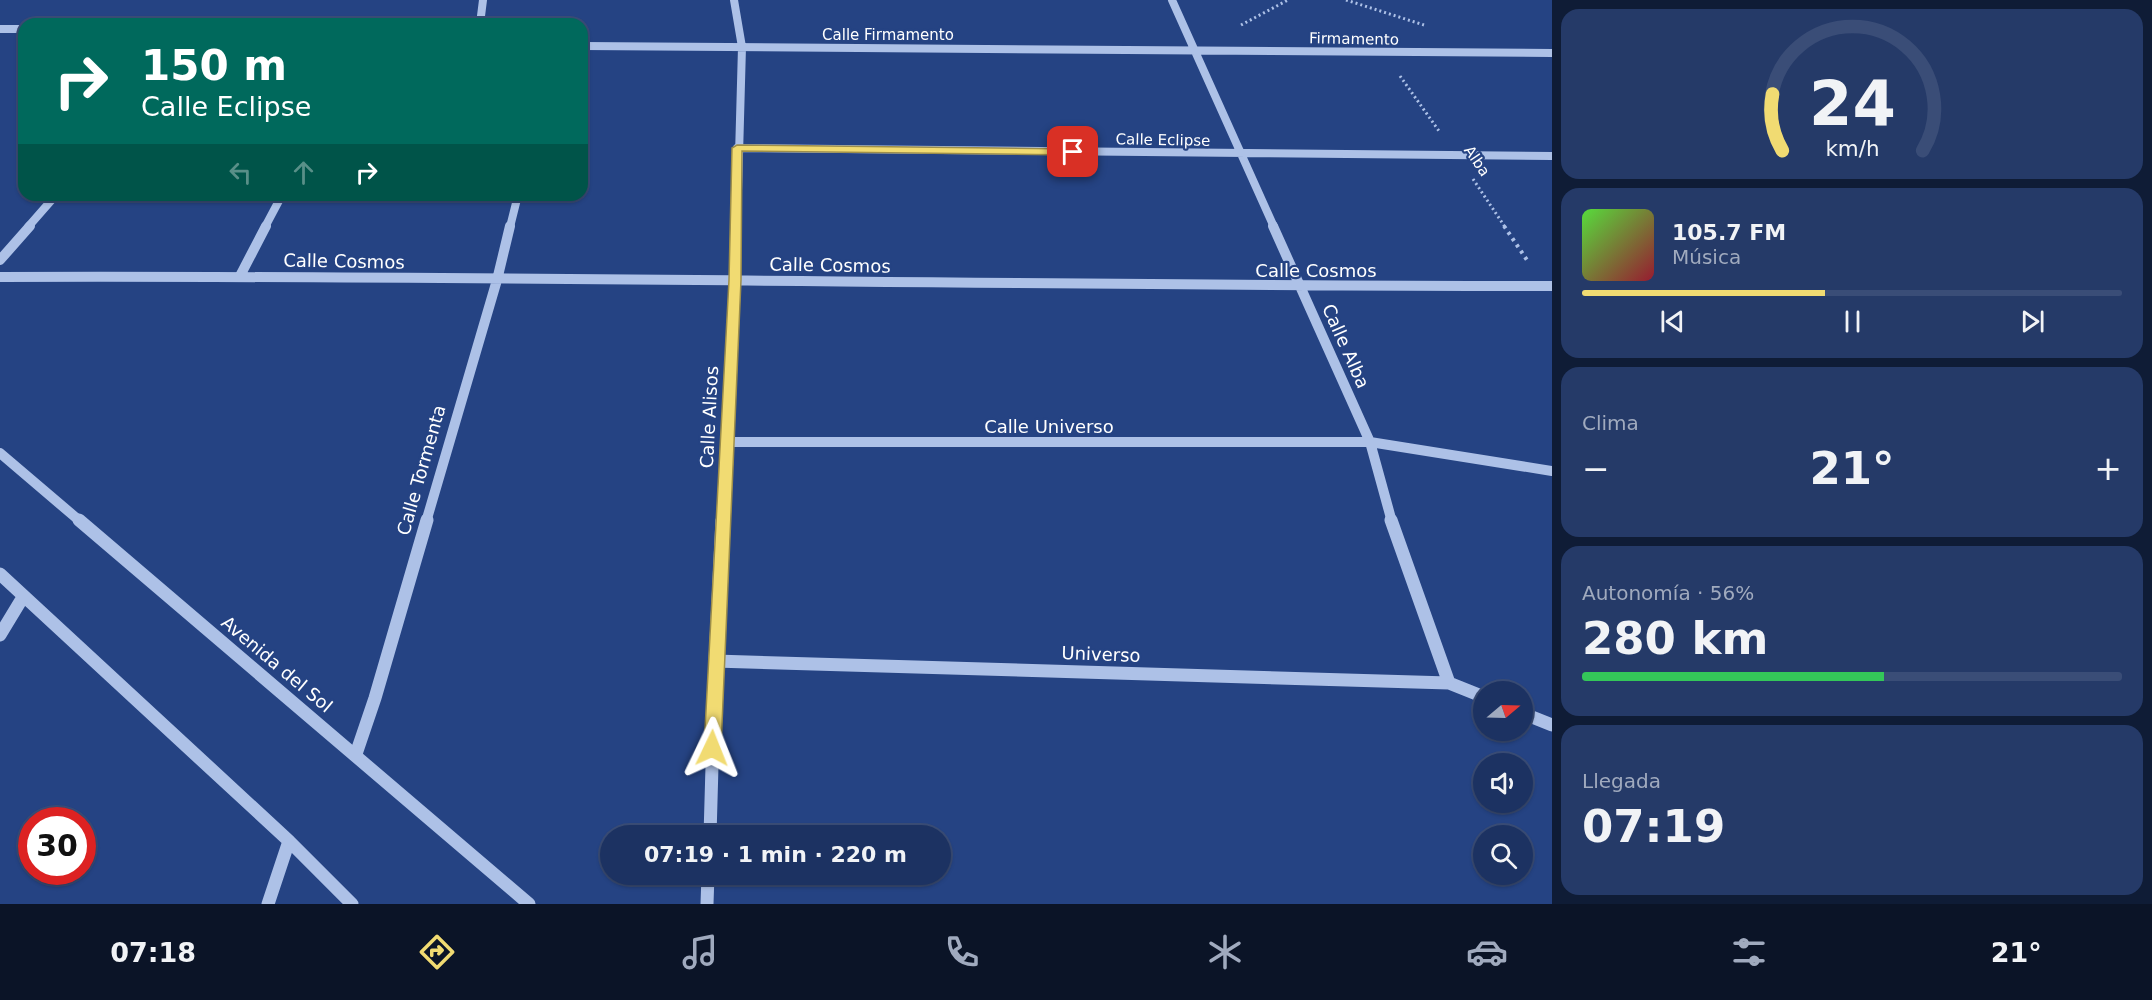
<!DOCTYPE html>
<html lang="es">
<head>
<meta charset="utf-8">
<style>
  body { margin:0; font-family:"DejaVu Sans",sans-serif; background:#253a68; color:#f1f3f6; height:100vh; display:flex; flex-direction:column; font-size:22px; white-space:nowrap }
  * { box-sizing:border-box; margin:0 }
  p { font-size:20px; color:#a0aabe }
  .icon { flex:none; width:33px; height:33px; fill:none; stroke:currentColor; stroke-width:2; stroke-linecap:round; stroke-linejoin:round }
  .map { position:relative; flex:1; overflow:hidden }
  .side { display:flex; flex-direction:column; gap:9px; padding:9px; background:#0f1c36; width:600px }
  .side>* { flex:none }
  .top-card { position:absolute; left:18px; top:18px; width:570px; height:183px; border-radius:18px; box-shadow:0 2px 4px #0004,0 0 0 2px #3a4d77; background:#00695c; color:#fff; overflow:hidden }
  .needle { width:39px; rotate:71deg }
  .buttons { position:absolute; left:1473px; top:681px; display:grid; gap:12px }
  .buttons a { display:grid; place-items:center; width:60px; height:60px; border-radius:50%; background:#1c3262; box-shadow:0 2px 4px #0004,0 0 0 2px #3a4d77; font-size:30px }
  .speed { position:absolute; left:18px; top:807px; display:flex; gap:12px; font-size:30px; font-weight:700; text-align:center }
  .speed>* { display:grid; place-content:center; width:78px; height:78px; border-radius:50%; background:#1c3262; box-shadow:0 2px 4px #0004,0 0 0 2px #3a4d77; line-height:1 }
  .speed .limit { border:9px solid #d22; background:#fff; color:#111 }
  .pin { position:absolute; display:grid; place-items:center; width:51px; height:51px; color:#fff; margin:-26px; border-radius:12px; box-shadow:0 3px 9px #0006 }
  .me { position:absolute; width:66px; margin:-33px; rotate:2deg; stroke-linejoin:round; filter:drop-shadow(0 0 4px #0008) }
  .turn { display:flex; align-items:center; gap:21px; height:126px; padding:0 24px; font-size:27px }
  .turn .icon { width:78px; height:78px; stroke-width:2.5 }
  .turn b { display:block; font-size:42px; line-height:51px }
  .lanes { display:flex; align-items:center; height:57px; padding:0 24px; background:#0003; justify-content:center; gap:30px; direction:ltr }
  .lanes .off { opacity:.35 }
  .big { font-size:45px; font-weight:800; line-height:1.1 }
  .side .card { flex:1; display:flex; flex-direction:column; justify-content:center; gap:9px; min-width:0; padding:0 21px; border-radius:18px; background:#253a68 }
  .side .dial { align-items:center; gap:0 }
  .dial svg { height:156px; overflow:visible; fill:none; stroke:#3a4d77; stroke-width:7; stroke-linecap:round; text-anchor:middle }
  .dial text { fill:#f1f3f6; stroke:none }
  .song { display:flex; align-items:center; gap:18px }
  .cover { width:72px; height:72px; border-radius:9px; background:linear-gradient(135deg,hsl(110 70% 55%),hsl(350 70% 35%)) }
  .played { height:6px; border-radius:3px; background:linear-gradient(90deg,#f1db72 45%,#3a4d77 45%) }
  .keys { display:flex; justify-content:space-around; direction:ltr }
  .heat { display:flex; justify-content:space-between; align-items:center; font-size:33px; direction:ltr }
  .charge { height:9px; border-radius:4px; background:linear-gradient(90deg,#34c759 56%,#3a4d77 0) }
  .trip { position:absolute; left:600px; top:825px; width:351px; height:60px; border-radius:30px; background:#1c3262; box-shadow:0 2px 4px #0004,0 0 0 2px #3a4d77; font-weight:800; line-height:60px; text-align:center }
  .dock { display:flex; height:96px; justify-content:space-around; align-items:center; background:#0b1427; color:#a0aabe }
  .dock .icon { width:42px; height:42px }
  .dock .selected { color:#f1db72 }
  .dock b { font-size:27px; color:#f1f3f6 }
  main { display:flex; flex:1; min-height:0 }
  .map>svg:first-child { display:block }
</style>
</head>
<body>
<main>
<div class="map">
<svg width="1552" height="904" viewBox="0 0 1552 904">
  <rect width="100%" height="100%" fill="#254383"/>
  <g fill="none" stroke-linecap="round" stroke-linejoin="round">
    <!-- path-far1 -->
    <path stroke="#adc1e7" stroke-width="3" stroke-dasharray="2 3" stroke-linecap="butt" d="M1346,0l78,25
      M1241,25l47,-25
      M1400,76l39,55
      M1473,179l32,48"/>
    <!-- path -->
    <path stroke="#adc1e7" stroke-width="4" stroke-dasharray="3 4.5" stroke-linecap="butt" d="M1504,226l23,34"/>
    <!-- minor-far2 -->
    <path stroke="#adc1e7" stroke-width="8" d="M734,0l8,47 -5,180
      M1172,0l102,227
      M480,24l3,-24
      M0,29h24
      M582,46l970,7
      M737,148l815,8
      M28,227l28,-32
      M265,227l17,-32
      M510,227l8,-32"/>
    <!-- minor-far1 -->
    <path stroke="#adc1e7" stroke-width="10" d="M1273,226l97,216 22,80
      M0,260l30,-34
      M240,276l26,-50
      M0,277c517,-2 1035,9 1552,9
      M727,442h643l182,29
      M0,453l81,69
      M426,522l71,-242 13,-54
      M722,522l15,-296"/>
    <!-- minor -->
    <path stroke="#adc1e7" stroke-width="13" d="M79,520l450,384
      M1391,520l58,163
      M0,574l289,267 63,63
      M0,635l23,-38
      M715,661l734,22 35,14
      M1522,713l30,12
      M356,754l19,-56 52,-178
      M710,836l5,-175 7,-141
      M268,904l21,-63
      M707,904l1,-30"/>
  </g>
  <!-- route -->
  <path fill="#f1db72" stroke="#9d8e4a" stroke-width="1.5" d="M737,145l336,4 5,3 -5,3 -331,-4 -1,129 -20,468 -3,5 -6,3 -6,-3 -2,-5 25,-468 3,-132z"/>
  <g text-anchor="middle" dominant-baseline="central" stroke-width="4.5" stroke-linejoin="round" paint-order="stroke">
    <!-- far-street labels -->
    <g font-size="15" fill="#fff" stroke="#254383">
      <text x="888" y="35">Calle Firmamento</text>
      <text transform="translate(1354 39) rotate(1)">Firmamento</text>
      <text transform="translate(1163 140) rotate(1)">Calle Eclipse</text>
      <text transform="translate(1477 161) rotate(56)">Alba</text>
    </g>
    <!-- street labels -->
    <g font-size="18" fill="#fff" stroke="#254383">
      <text transform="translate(344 261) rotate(1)">Calle Cosmos</text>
      <text transform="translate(830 265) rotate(1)">Calle Cosmos</text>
      <text x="1316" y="270">Calle Cosmos</text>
      <text transform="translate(1346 346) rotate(66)">Calle Alba</text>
      <text transform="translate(709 417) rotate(-87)">Calle Alisos</text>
      <text x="1049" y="426">Calle Universo</text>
      <text transform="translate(421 470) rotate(-74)">Calle Tormenta</text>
      <text transform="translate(1101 654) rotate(2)">Universo</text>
      <text transform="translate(277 664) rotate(40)">Avenida del Sol</text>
    </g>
  </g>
</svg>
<div class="buttons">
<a><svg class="needle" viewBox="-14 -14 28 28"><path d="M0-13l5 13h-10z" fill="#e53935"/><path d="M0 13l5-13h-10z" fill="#a0aabe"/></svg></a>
<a><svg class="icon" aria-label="sound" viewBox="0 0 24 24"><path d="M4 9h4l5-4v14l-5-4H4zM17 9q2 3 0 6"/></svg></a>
<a><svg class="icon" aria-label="search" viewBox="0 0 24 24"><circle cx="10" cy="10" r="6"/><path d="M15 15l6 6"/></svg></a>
</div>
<div class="speed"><div class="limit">30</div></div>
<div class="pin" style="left:1073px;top:152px;background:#d93025"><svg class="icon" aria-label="arrive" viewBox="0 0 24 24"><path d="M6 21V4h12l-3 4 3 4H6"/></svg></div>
<svg class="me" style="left:712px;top:748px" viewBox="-20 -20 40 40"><path d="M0-17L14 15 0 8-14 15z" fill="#f1db72" stroke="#fff" stroke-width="4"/></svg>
<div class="trip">07:19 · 1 min · 220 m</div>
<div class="top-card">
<div class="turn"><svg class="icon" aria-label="right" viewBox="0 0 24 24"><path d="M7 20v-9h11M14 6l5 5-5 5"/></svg><div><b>150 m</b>Calle Eclipse</div></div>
<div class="lanes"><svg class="icon off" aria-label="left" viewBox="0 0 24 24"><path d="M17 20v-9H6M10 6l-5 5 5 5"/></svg><svg class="icon off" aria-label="ahead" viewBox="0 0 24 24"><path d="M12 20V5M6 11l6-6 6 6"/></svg><svg class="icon" aria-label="right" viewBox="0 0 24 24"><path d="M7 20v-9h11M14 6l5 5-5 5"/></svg></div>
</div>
</div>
<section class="side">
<div class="card dial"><svg viewBox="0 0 100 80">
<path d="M14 69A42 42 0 1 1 86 69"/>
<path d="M14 69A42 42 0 0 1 9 40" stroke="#f1db72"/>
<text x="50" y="56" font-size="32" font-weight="700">24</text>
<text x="50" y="72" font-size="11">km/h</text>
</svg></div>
<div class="card">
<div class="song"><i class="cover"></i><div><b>105.7 FM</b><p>Música</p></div></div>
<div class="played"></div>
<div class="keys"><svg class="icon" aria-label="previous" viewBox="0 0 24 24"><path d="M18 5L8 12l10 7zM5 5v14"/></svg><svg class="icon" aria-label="pause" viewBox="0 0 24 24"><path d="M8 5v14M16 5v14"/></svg><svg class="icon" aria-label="next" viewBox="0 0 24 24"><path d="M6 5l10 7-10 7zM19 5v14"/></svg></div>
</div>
<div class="card"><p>Clima</p>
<div class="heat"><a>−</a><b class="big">21°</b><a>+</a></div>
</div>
<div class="card"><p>Autonomía · 56%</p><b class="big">280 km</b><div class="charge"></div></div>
<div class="card"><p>Llegada</p><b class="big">07:19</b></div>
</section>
</main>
<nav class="dock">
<b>07:18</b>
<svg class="icon selected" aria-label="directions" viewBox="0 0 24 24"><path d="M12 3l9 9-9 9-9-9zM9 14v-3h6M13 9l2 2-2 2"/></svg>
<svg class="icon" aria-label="music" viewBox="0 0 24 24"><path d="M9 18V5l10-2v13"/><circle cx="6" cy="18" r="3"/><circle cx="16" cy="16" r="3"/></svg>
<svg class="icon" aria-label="phone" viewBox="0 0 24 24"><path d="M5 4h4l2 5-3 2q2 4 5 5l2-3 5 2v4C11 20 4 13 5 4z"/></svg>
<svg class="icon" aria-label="climate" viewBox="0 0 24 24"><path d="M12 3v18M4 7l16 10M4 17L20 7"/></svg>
<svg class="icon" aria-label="car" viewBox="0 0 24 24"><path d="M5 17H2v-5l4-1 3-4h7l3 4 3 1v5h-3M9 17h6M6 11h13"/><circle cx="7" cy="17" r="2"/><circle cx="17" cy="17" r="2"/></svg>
<svg class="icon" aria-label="filters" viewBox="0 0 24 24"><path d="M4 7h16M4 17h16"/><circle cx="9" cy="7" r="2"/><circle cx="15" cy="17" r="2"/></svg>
<b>21°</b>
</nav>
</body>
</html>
